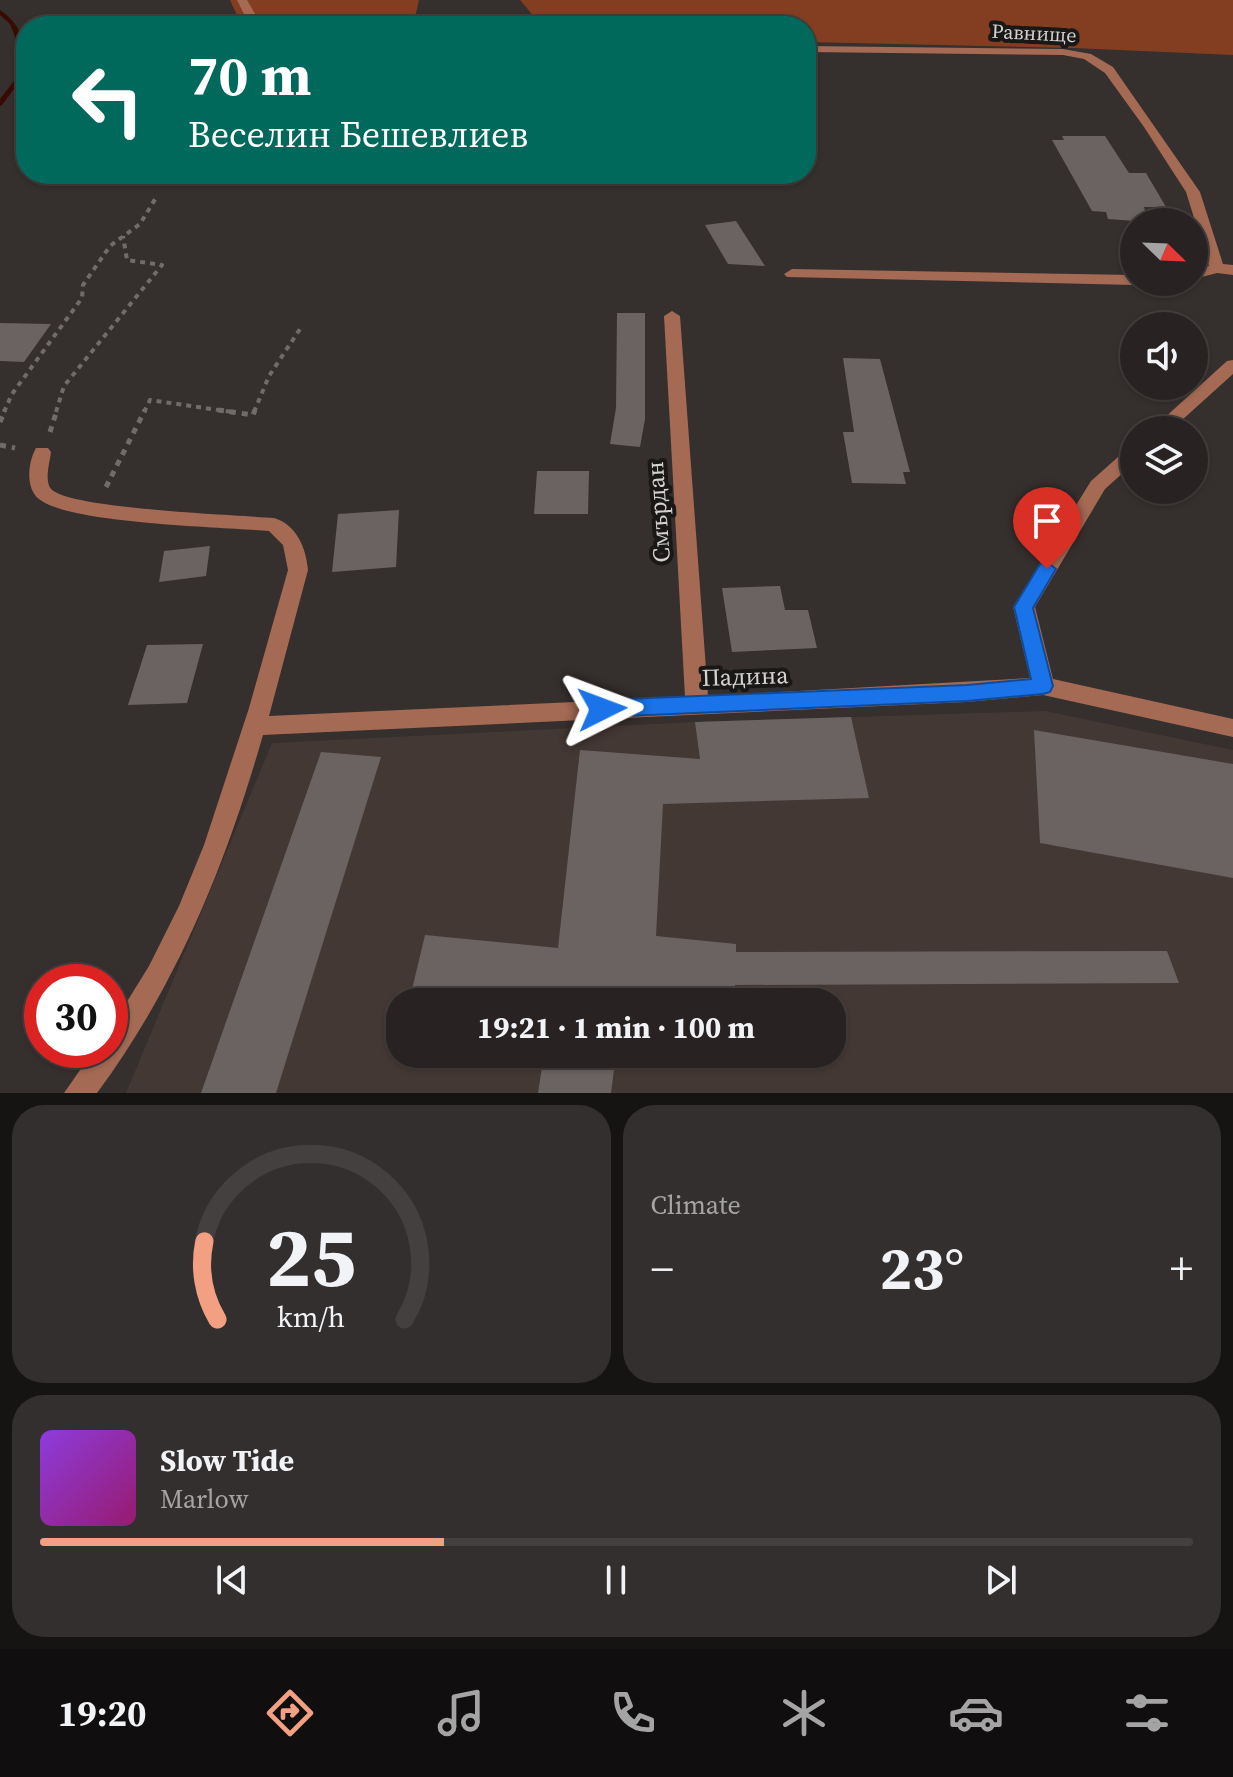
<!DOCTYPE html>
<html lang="en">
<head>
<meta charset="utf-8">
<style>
  body { margin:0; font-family:"Source Serif 4",serif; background:#342f2f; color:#f1f3f6; height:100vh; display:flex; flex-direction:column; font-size:30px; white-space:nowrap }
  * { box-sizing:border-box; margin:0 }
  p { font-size:26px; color:#a5a4a5 }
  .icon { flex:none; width:44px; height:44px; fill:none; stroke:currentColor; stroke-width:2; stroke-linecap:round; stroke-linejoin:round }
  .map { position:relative; height:1093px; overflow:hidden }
  .panel { display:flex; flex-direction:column; gap:12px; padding:12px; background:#161313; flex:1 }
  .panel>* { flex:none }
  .top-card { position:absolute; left:16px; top:16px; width:800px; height:168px; border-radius:32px; box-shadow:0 2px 6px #0004,0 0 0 2px #444040; background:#00695c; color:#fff; overflow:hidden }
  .needle { width:52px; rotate:113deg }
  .controls { position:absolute; left:1120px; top:208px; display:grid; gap:16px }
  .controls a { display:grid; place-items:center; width:88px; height:88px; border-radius:50%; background:#282322; box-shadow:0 2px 6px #0004,0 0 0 2px #444040; font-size:40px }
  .speed { position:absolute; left:24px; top:964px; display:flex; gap:16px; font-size:40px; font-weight:700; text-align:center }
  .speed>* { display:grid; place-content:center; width:104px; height:104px; border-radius:50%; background:#282322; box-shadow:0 2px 6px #0004,0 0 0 2px #444040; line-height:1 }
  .speed .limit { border:12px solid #d22; background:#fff; color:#111 }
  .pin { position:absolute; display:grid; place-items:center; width:68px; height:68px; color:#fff; margin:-82px -34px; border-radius:50% 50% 50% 0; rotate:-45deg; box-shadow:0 0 8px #0007 }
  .pin .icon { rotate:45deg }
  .me { position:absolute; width:88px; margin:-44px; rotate:87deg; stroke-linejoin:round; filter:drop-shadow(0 0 6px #0008) }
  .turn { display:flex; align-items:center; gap:28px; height:168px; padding:0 40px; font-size:36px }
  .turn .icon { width:104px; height:104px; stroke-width:2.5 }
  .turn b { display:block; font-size:56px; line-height:68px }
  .big { font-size:60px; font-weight:700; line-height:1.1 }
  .panel .card { flex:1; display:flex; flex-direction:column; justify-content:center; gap:12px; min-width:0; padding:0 28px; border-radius:32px; background:#342f2f }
  .panel .dial { align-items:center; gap:0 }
  .dial svg { height:208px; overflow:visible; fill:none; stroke:#444040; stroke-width:7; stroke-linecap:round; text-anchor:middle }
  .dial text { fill:#f1f3f6; stroke:none }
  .song { display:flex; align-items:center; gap:24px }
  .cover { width:96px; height:96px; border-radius:12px; background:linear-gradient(135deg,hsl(270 70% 55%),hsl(320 70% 35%)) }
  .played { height:8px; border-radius:4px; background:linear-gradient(90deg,#f2a081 35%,#444040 35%) }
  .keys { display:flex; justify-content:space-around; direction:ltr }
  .heat { display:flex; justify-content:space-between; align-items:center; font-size:44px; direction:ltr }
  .panel .tiles { flex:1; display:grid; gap:12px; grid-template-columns:1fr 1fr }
  .card:last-child { grid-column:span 2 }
  .trip { position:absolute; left:386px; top:988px; width:460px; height:80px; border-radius:32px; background:#282322; box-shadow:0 2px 6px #0004,0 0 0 2px #444040; font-weight:700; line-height:80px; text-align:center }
  .dock { display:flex; height:128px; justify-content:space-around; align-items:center; background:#100e0e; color:#a5a4a5 }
  .dock .icon { width:56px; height:56px }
  .dock .selected { color:#f2a081 }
  .dock b { font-size:36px; color:#f1f3f6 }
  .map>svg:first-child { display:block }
</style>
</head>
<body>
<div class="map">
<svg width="1233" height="1093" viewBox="0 0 1233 1093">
  <rect width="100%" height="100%" fill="#352f2d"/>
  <!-- built -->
  <path fill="#443834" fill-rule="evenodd" d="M1045,711l188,39v343h-1107l146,-350 423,-21zM400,1002h432v52h-432z"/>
  <!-- green -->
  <path fill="#833e22" d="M230,0h189l-6,26h-171z
    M520,0h713v55l-160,-7 -267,-6v-16h-264z"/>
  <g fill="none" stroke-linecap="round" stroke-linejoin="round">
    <!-- stream -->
    <path fill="#370c00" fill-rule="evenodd" d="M0,10c17,11 26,29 26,49l-3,-2 -13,-33 -10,-9z
      M26,67v6l-24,32 -2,1v-7l24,-31z"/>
  </g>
  <!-- building -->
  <path fill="#6a6361" d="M1062,136h43l24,37h17l20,34h-22l4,15 -40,-3 -2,-7 -14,-1 -40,-71h12z
    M736,221l29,45 -37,-2 -23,-39z
    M617,313h28v106l-5,28 -30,-3 6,-36z
    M0,323l51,1 -27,38 -24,-1z
    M843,358l37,1 30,113h-7l3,12 -54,-1 -9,-51h11z
    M537,471h52l-1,43h-54z
    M399,510l-3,57 -64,5 6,-58z
    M210,546l-4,30 -47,6 5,-31z
    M780,586l5,24h23l9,38 -85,4 -10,-64z
    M203,644l-16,59 -59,2 19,-60z
    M851,717l18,81 -206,6 -7,132 80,8v8l431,-1 12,32 -444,2v17h-326l16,-67 133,13 22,-198 120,9 -5,-37z
    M1034,730l199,34v114l-193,-35z
    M321,752l60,5 -105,336h-75z
    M544,1054h72l-5,39h-73z"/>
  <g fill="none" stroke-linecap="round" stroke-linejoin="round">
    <!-- path-far1 -->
    <path stroke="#716c6a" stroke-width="4" stroke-dasharray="5 5" stroke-linecap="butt" d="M4,412l8,-18 70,-96 1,-13 27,-39 30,-22 17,-28
      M56,412l8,-26 98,-121 -35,-5 -4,-24
      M144,412l6,-12 82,12
      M254,412l15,-36 31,-47"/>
    <!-- path -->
    <path stroke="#716c6a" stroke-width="5" stroke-dasharray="6 6" stroke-linecap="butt" d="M218,410l35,5 2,-5
      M0,422l5,-12
      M50,432l7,-22
      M0,445l15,3
      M106,487l39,-77"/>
    <!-- minor -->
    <path fill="#a46a54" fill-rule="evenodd" d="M237,0h10l15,26h-12z
      M806,46l257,3 28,5 22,13 87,125 23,72 10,1v10l-16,-2 -23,6v-10l15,-3 -23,-74 -42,-65 -39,-54 -21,-14 -21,-4 -257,-3z
      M792,269l342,6v7h6l-6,3 -347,-8 -3,-3z
      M672,311l8,5 28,380 322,-18 -17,-71 78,-126 36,-32 7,-2v16l-29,26 -70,118 18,72 180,40v18l-190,-42 -76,7 -704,33c-37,129 -86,250 -166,358h-33l30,-43h16v-21l39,-63 30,-60 25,-61 45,-137 39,-138 -5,-25 -14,-14c-45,-4 -200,-7 -230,-32 -14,-11 -11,-37 -3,-51h12l3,4c-1,10 -7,28 0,37 18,20 188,26 223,29 23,7 32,30 34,52l-39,146 416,-19 -21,-381z
      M1233,360v14l-62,56h-20l76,-69z"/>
  </g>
  <!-- route -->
  <path fill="#1a73e8" stroke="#114b97" stroke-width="2" d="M1047,562l9,7 -23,39 20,78 -3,6 -7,2 -76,7 -365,16 -7,-3 -3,-5 3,-6 7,-3 365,-15 64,-6 -17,-72 26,-43z"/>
  <g text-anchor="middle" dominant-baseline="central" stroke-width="8" stroke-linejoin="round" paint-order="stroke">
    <!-- far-street labels -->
    <g font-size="20" fill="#d4d1cf" stroke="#1a1817">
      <text transform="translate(1034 33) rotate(3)">Равнище</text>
    </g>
    <!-- street labels -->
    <g font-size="24" fill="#d4d1cf" stroke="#1a1817">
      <text transform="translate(658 512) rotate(-94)">Смърдан</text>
      <text transform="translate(745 676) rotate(-2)">Падина</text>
    </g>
  </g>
</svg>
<div class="controls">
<a><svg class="needle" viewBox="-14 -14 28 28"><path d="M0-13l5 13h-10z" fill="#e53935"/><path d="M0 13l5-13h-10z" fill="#a5a4a5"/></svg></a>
<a><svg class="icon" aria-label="sound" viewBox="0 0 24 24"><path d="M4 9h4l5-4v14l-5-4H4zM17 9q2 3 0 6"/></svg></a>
<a><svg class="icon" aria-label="layers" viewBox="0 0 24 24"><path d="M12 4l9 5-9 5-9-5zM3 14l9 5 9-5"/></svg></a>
</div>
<div class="speed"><div class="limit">30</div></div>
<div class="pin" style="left:1047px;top:569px;background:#d93025"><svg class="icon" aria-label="arrive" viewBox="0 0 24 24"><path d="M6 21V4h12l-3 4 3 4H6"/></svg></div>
<svg class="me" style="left:602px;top:709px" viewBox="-20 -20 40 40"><path d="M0-17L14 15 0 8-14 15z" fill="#1a73e8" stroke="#fff" stroke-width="4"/></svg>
<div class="trip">19:21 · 1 min · 100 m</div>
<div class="top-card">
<div class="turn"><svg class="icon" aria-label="left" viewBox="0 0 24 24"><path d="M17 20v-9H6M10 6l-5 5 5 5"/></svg><div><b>70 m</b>Веселин Бешевлиев</div></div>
</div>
</div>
<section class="panel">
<div class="tiles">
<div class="card dial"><svg viewBox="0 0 100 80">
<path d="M14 69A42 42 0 1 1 86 69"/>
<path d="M14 69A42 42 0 0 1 9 39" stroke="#f2a081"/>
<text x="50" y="56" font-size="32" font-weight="700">25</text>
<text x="50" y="72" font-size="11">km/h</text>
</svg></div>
<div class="card"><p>Climate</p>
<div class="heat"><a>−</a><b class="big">23°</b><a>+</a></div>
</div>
<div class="card">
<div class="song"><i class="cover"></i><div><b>Slow Tide</b><p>Marlow</p></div></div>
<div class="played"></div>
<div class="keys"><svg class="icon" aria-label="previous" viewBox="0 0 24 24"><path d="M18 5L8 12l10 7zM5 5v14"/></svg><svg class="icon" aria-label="pause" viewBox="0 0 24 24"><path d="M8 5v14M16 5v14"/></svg><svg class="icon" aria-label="next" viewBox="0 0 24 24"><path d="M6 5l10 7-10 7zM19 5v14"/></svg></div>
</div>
</div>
</section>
<nav class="dock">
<b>19:20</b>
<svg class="icon selected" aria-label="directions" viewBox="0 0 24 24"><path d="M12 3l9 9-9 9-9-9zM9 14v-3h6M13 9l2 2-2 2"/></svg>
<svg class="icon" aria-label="music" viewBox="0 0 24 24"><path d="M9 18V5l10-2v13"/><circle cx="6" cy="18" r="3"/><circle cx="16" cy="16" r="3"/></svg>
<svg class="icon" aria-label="phone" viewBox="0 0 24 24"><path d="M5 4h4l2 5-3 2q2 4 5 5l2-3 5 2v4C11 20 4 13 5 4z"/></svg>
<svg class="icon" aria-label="climate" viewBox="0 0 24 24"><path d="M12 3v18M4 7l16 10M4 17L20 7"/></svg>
<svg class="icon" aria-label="car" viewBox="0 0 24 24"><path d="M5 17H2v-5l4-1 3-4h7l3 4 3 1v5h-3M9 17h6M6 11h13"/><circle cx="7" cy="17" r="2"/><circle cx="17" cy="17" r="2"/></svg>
<svg class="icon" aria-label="filters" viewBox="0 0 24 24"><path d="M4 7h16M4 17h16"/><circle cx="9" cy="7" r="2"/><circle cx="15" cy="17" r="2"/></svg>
</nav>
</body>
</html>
